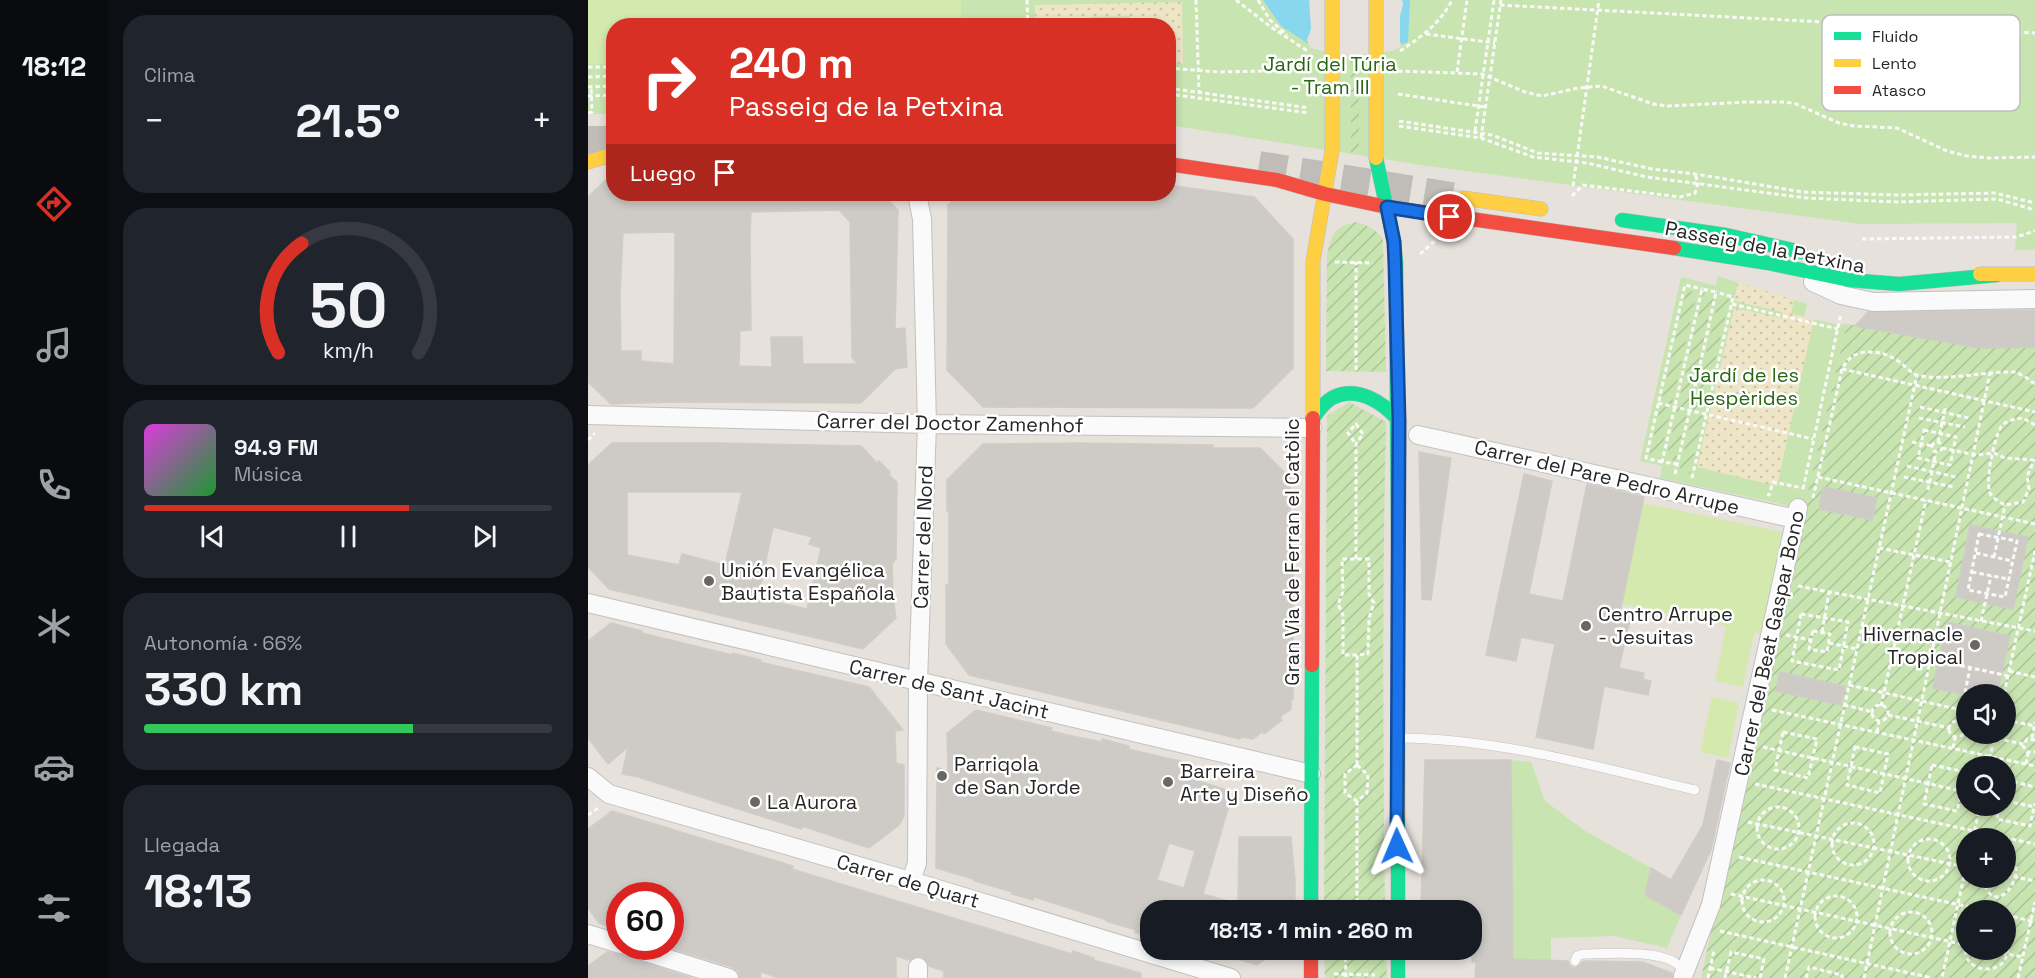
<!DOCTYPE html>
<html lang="es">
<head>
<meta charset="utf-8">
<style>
  body { margin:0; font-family:"Space Grotesk",sans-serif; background:#20242c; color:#f1f3f6; height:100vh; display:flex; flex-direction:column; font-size:22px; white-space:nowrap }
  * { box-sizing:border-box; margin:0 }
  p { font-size:20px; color:#9ea1a6 }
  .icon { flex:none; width:33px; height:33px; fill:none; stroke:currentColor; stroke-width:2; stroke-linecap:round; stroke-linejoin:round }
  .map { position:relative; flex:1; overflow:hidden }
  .sheet { display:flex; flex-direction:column; gap:15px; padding:15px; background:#0d0f14; width:480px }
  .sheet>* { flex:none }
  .banner { position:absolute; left:18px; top:18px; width:570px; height:183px; border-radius:24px; box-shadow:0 3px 9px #0003; background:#d93025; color:#fff; overflow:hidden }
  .tools { position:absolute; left:1368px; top:684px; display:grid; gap:12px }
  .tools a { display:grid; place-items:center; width:60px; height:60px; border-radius:50%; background:#171b24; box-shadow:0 3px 9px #0003; font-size:30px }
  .speed { position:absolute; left:18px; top:882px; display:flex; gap:12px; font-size:30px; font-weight:700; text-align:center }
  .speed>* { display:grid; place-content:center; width:78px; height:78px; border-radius:50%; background:#171b24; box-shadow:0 3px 9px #0003; line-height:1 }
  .speed .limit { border:9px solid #d22; background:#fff; color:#111 }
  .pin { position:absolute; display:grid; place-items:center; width:51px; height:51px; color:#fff; margin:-26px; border:3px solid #fff; border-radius:50%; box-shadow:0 2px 6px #0007 }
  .me { position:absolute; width:66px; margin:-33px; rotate:359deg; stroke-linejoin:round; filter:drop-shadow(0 0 4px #0008) }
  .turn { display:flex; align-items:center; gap:21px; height:126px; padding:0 24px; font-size:27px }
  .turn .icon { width:78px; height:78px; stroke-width:2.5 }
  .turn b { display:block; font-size:42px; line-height:51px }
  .then { display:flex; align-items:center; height:57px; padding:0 24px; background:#0003; gap:12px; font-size:22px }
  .big { font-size:45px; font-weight:700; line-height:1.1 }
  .sheet .card { flex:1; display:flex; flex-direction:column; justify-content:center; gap:9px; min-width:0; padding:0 21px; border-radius:24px; background:#20242c }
  .sheet .dial { align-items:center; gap:0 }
  .dial svg { height:156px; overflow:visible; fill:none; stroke:#363941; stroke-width:7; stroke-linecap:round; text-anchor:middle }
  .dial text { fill:#f1f3f6; stroke:none }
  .song { display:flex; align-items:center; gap:18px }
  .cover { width:72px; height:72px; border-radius:9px; background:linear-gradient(135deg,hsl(300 70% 55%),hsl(130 70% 35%)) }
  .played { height:6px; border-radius:3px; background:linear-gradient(90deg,#d93025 65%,#363941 65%) }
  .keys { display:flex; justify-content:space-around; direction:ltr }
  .heat { display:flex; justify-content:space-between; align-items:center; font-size:33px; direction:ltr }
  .charge { height:9px; border-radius:4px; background:linear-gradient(90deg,#34c759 66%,#363941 0) }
  .trip { position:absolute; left:552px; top:900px; width:342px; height:60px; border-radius:24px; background:#171b24; box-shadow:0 3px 9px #0003; font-weight:700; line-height:60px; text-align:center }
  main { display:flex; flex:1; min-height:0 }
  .tab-bar { display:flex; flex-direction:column; width:108px; justify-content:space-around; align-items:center; background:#090b0e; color:#9ea1a6 }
  .tab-bar .icon { width:42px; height:42px }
  .tab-bar .current { color:#d93025 }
  .tab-bar b { font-size:27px; color:#f1f3f6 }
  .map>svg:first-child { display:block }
</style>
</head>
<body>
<main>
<nav class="tab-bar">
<b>18:12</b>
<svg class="icon current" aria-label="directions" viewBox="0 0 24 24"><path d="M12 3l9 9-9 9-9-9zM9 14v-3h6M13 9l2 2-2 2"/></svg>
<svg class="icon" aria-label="music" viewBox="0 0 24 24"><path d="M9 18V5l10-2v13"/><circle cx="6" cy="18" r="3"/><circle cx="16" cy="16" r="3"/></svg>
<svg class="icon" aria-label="phone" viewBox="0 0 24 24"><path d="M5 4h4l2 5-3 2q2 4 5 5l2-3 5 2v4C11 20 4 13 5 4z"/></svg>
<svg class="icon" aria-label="climate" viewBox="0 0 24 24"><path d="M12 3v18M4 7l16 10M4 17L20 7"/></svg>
<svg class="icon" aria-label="car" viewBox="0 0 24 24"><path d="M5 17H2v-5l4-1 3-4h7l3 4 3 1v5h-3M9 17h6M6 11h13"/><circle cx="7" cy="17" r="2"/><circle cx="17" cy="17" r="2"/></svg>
<svg class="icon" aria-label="filters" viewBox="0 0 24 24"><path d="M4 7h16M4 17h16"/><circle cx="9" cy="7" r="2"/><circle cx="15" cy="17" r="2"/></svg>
</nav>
<section class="sheet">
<div class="card"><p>Clima</p>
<div class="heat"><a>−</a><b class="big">21.5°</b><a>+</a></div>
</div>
<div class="card dial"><svg viewBox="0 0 100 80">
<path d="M14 69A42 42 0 1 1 86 69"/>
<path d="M14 69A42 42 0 0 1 26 13" stroke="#d93025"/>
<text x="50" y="56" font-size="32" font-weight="700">50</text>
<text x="50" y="72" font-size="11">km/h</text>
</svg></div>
<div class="card">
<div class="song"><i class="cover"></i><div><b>94.9 FM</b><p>Música</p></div></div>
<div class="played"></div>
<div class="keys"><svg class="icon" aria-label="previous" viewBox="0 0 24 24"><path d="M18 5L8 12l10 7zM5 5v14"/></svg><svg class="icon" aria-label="pause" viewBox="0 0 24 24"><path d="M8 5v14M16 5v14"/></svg><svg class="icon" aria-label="next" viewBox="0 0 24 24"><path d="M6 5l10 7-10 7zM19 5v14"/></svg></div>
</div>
<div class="card"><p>Autonomía · 66%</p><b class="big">330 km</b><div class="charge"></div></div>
<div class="card"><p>Llegada</p><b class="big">18:13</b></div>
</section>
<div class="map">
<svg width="1447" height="978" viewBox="0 0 1447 978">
  <defs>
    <pattern id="sand-dots" width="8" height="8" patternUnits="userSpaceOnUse" patternTransform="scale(1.5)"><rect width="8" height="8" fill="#ede5c6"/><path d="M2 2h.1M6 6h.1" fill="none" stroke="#cbc4aa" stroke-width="1.8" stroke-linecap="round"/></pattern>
    <pattern id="garden-furrows" width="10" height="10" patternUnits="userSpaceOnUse" patternTransform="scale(1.5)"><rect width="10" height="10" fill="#c8e4b1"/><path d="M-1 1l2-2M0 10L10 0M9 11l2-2" fill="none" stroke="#acc398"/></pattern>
  </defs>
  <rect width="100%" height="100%" fill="#e6e1db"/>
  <!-- grass -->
  <path fill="#c8e4b1" d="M0,0h1447v250h-20l2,-27 -156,1 -440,-59 -252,-40 -1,-99h-554l-1,88h-25z
    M1130,276l89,28 -3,13 35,8 8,-1 -43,185 -144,-31 2,-12 -22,-5 41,-184 35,9z
    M923,760l20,2 14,39 40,30 66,37 -6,27 36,20 -14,33 -53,-12 -63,2v22l-38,-1z"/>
  <!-- sand -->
  <path fill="url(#sand-dots)" d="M594,2l1,62 -14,-2 -1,-36 -38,-1v-9l-39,1 -1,8h-55v-20z
    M1150,282l56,18 -3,14 23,5 -37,167 -80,-19 37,-159 48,10v-6l-48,-11z"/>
  <!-- garden -->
  <path fill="url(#garden-furrows)" fill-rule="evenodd" d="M763,0h7l1,154 -8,-1z
    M767,222c13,3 20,7 28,17l3,133 -60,-1 1,-115c4,-21 6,-28 28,-34z
    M1098,290l11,3 -37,165 -11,-2z
    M1115,293l11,3 -38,165 -10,-2z
    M1131,297l10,2 -39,175 -11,-2z
    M1259,324l132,24 56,-1v631h-334l103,-469zM1378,694h40v40h-40zM1378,766h40v40h-40zM1378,838h40v40h-40zM1378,910h40v40h-40z
    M761,402l37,20c-4,163 -3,325 -1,488h-61l3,-494z
    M736,950h62l1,28h-62z"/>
  <!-- pitch -->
  <path fill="#d4e9ad" d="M0,0h373l1,25 -348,1 -1,37 -25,1z
    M1055,503l139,29 -21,102 -7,-2 -11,55 -28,-6 11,-55 -104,-22z
    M1124,697l27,6 -11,55 -28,-6z"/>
  <!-- water -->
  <path fill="#88d7ee" d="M675,0h147l-2,42 -17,6 -81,-3 -29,-19z"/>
  <!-- pier -->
  <path fill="#e6e1db" d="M721,0h93l1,5 -3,11v24l1,7 -9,4 -35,4h-17l-30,-7 -3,-8 4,-11z"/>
  <!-- building -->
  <path fill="#cecbc6" stroke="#d0ccc7" stroke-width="1.5" fill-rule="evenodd" d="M26,172v22h268l16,16 -3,119 10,-1 2,39 -12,2 -34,34 -186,-1 -64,2 -23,-22v-185zM251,210l11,12 2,136 6,6h-55l-1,-27h-31l1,30 -33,-1 1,-35 11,-1 -1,-92 1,-26zM87,232l-1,132 -33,-3v-10h-20l-1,-56 3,-62z
    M580,185l86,12 39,42v129l-40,40 -270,-1 -36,-37 1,-165 12,-11h208z
    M1447,310v37l-56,1 -124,-22 13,-14z
    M24,443h106l143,3 16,17 2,-2 11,11 -1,3 8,7 -1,77 -4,5 1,32 3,22 -33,31 -254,-60 -21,-22v-102zM39,492h115l-17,73 -43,-11 -3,11 -52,-10zM185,527l39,10 -3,7 12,4 -14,61 -49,-11z
    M489,443l136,2v3h47l30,30v49h3v172l-2,-1v11l-11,8 2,3 -18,14 -2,-2 -9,7 -12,-2 -1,2 -271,-64 -23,-31v-59h3v-74h-2v-31l36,-36z
    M831,452l32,6 -20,142 -9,-1z
    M936,474l28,7 -23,113 34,7 24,-117 57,13 -24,116 11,2 -12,53 25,5 -1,6 8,2 -3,14 -44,-9 -11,63 -57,-12 19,-93 -34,-7 -5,24 -30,-6z
    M1235,487l54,11 -5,22 -53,-11z
    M1382,525l58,12 -15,72 -57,-12z
    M1359,622l63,14 -13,58h-35l-29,-6z
    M23,623l31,8v2l90,22 1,-2 28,7 -1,2 109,25 34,43 -8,1 1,32 8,2v51l-5,9 -30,23 -64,-21h-3l-1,2 -163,-52 -16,-3 6,-27 -20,17 -20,-26v-97z
    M1192,672l65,14 -4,19 -65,-14z
    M388,710l76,18 -1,3 21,5 30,6v-3l27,7 -1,3 65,15 -4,14 44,14 -30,102 35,10 1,-67h52l4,42v31h-145v27l-15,-5 1,-2 -30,-9 1,-1 -73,-23 -1,3 -14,-4 -8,-2 1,-2 -37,-11 -2,-2 -37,-11 1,-100 11,3 -1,-38zM581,843l26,8 -11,37 -27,-8z
    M837,760h86l2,199 55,2 2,5 5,2 9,-7 59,1 29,11v5h-197l1,-16h-4v-52h-51z
    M1129,760l13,3 -19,87 -30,65 -36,-20 6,-27 20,12 32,-55z
    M24,811l181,55 -1,3 39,12 241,73 1,-3 21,7 -1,2 48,13v5h-197v-7l-15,-5 -5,-8 -5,-2 -10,4 -13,-4v22h-117l-18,-6 -1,6h-20l-2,-7 -6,-4 -62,-19v-52h-50v34l-21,-7 -11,-15v-79z
    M629,950h61l-21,15 -40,-12z
    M19,952l14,3 70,23h-103v-12z"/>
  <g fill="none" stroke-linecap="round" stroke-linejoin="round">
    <!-- primary-tunnel -->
    <path stroke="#c0bcb7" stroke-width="28" stroke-dasharray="28 14" stroke-linecap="butt" d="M0,140h26
      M671,165l204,33"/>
    <!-- lane casing -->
    <g stroke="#c2c1c1" stroke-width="10">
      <path id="lane" d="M812,738c101,1 198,29 295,52
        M987,961l2,-5 6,-2c20,0 97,-7 100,20"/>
    </g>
    <!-- street casing -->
    <g stroke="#c2c1c1" stroke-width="20">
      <path id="street" d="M1225,282l28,13 32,7 162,-3
        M0,415l339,9 385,4
        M830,435l378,84
        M0,603l723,171
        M0,777l21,17 322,93 300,91
        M323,881l6,-18 1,-181 9,-258 -5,-205 -5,-25
        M0,934l32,10
        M39,946l102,32
        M330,967v11
        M1095,976l28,-71 87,-397"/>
    </g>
    <!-- fast casing -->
    <g stroke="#bebdbb" stroke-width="15">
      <path id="fast" d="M788,158l18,84 2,21 2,279
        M1034,220l104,15 75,17
        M1086,248l94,15 81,17 50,4 98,-9
        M724,419c6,-7 11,-16 20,-21 25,-13 51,4 67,23
        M810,816v94
        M723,910l1,-245
        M810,950v28"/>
    </g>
    <!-- slow casing -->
    <g stroke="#bebdbb" stroke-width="15">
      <path id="slow" d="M0,162l26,-8
        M875,198l78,11
        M1392,274h55
        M725,418v-157l19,-110
        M810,816v-274"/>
    </g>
    <!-- jam casing -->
    <g stroke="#bebdbb" stroke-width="15">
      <path id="jam" d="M580,164l109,16 48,14 62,13 287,41
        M724,665l1,-247
        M723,950v28"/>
    </g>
    <!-- path -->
    <path stroke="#fbfafa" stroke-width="3" stroke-dasharray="4.5 3" stroke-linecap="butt" d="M439,0l1,26
      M608,0l3,91
      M648,0l35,27 38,25
      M670,0l12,20 17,15
      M912,5l535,28
      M838,34l69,9
      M812,51c21,-14 40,-27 52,-51
      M0,67h26
      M580,68l51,4 92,-2
      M810,71l84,3 43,18 17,4 36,-8 24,-2 51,18 15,2 81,-4h37l10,2 43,19 15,3 43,2 50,23 20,5 21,2 47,-1
      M869,72l10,-72
      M0,77l26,-1
      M0,87l26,-1
      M580,88l141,20
      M580,94l141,19
      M810,94l87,13
      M0,96l26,-1
      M0,113l4,-1 -1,-25
      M811,121l93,14 46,18 59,4 55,12 43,5 108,18 94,3 98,-2 40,10
      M811,126l82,12 52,19 54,6 60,14 159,21 91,4 100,-3 38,11
      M887,131l19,-131
      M893,138l20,-138
      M984,196l11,-11 97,12 15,-4 3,-10 -3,-9
      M1274,239l154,-2 19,-6
      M832,254l17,-15
      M747,262l38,1
      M1144,304l106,25
      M1254,369l193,43
      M768,370v-108
      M1070,403l155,36
      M1332,407l49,11
      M1331,418l46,9
      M1447,425l-12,-7c-8,1 -17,2 -22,9 -7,11 -16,55 -11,66 3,6 10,9 15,12l18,-3 6,-13 -2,-13 8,-17
      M1336,430l32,7 -6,28 -32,-7z
      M0,440l7,-7
      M1324,442l21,4
      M1350,442l8,-37
      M1344 447a5 5 0 1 1 10 0a5 5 0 1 1-10 0Z
      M1354,448l34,7 18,-2 11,5 28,2
      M1074,462l-16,-4 39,-173 17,4
      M1319,466l49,11
      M1087,474c14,-61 28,-121 41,-182l-14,-3 -40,173 16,2
      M1230,477l217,47
      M1316,477l50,10
      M1104,478l41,-181 -17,-5
      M1215,489l38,-176
      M1340,490l8,-38
      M1179,494l2,1 4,-13 30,6
      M1225,498l29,-129c6,-12 16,-18 30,-17 10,0 22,5 30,12 5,4 9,9 15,11 26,7 69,-4 98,-3l9,4 11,8
      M1391,534l38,7 -12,56 -37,-7z
      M1291,548l72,14
      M1388,553l36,8
      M1406,557l11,-52
      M768,559v-115l7,-10 -7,-10 -8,9 8,11
      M1384,572l36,7
      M1210,586l237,45
      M1213,614l47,8 -9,48 -47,-9z
      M1393,621l10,-45
      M1225,631l17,3 -3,18 -18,-3z
      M1234,632l7,-40
      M1198,635l25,5
      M1241,643l28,6
      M769,655h-14v-40l-5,-11 5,-12 -1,-33h27v35l5,9 -5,15 -1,36 -11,1v110
      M1343,659l77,17
      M1421,671l26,6
      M1261,685l117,26
      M1416,694l31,-143
      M1256,705l29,7
      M1284 713a8 8 0 1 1 16 0a8 8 0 1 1-16 0Z
      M1293,706l45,-206
      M1184,710l263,56
      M1300,715l62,13
      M1418,720l29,6
      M1361 729a8 8 0 1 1 16 0a8 8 0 1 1-16 0Z
      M1371,722l11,-54
      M1195,732l34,7 -9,39 -33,-8z
      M1289,732l2,-11
      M1387,734l48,10
      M1444,738l3,-16
      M1447,740l-8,-1 -4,7 4,6h8
      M1175,747l203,45
      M1267,747l33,7 -8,39 -33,-8z
      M1365,748l2,-11
      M1438,764l2,-11
      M769,765l11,10 -1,18 -10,8 -12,-8v-19z
      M1344,765l34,7 -9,39 -33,-7z
      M1400,766l7,-32
      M1418,780l29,7
      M1167,784l280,60
      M769,801v109
      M1418,801l29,6
      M1411,806l-2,13 33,7 5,-23
      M1169 828a21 21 0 1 1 42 0a21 21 0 1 1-42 0Z
      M0,815l10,-7
      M1160,822l218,45 -24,111
      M1244 844a21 21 0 1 1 42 0a21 21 0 1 1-42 0Z
      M1385,838l7,-32
      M1320 860a21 21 0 1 1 42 0a21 21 0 1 1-42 0Z
      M1151,857l244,53
      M1418,875l29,6
      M1395,878c10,49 52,-11 23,-24
      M1154 901a21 21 0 1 1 42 0a21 21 0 1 1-42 0Z
      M1143,894l235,51
      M1227 917a21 21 0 1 1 42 0a21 21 0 1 1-42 0Z
      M1302 933a21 21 0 1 1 42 0a21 21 0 1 1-42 0Z
      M1418,915l29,7
      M1132,931l212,47
      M1378,943c-8,35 51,35 40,-2
      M757,950l1,28
      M1399,950l36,7
      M1122,968l46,10
      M746,974l41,1
      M1120,978l6,-28
      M1137,978l6,-26 33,7 -4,19
      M1197,978l132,-603
      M1218,978l3,-11 33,8v3
      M1276,978l126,-605
      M1430,978l17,-76"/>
    <!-- lane -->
    <use href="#lane" stroke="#fbfafa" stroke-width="9"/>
    <!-- street -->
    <use href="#street" stroke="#fbfafa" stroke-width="18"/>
    <!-- fast -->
    <use href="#fast" stroke="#16e098" stroke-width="14"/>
    <!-- slow -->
    <use href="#slow" stroke="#ffcf43" stroke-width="14"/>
    <!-- jam -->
    <use href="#jam" stroke="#f24e42" stroke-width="14"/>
    <!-- slow-bridge casing -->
    <g stroke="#bebdbb" stroke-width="15" stroke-linecap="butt">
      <path id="slow-bridge" d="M744,0v151
        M788,0v158"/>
    </g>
    <!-- path-bridge -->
    <path stroke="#fbfafa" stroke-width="3" stroke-dasharray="4.5 3" stroke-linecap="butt" d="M985,186l26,-186"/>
    <!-- slow-bridge -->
    <use href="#slow-bridge" stroke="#ffcf43" stroke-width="14"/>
  </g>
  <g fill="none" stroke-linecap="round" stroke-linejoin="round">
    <!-- route casing -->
    <g stroke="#114b97" stroke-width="15">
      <path id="route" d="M809,846l2,-425 -4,-157 -1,-22 -7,-35 63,10"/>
    </g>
    <!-- route -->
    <use href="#route" stroke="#1a73e8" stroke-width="10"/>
  </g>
  <!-- markers -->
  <g fill="#696765" stroke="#fff" stroke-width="2">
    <circle cx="121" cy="581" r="6"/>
    <circle cx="998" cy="626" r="6"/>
    <circle cx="1387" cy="645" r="6"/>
    <circle cx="354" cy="776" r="6"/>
    <circle cx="580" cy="782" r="6"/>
    <circle cx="167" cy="802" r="6"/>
  </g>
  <g text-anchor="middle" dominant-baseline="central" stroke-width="5" stroke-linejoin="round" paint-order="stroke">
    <!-- park labels -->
    <g font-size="20" fill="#286614" stroke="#fff">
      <text x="742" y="64">Jardí del Túria<tspan x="742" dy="23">- Tram III</tspan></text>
      <text x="1156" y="375">Jardí de les<tspan x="1156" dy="23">Hespèrides</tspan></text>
    </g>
    <!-- street labels -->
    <g font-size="20" fill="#262626" stroke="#fff">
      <text transform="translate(1177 247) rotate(11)">Passeig de la Petxina</text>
      <text transform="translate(362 423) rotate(1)">Carrer del Doctor Zamenhof</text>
      <text transform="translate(1019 477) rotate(13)">Carrer del Pare Pedro Arrupe</text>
      <text transform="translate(335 537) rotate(-88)">Carrer del Nord</text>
      <text transform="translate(704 552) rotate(-90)">Gran Via de Ferran el Catòlic</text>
      <text transform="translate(1181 643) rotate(-78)">Carrer del Beat Gaspar Bono</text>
      <text transform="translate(361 689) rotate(13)">Carrer de Sant Jacint</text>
      <text transform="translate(320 881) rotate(16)">Carrer de Quart</text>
    </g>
    <!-- poi labels -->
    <g font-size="20" fill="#262626" stroke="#fff" text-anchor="start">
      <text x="133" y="570">Unión Evangélica<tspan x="133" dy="23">Bautista Española</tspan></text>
      <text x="1010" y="614">Centro Arrupe<tspan x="1010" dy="23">- Jesuitas</tspan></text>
      <text x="1375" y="634" text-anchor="end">Hivernacle<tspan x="1375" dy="23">Tropical</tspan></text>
      <text x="366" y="764">Parriqola<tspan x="366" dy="23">de San Jorde</tspan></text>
      <text x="592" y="771">Barreira<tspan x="592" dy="23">Arte y Diseño</tspan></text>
      <text x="179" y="802">La Aurora</text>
    </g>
  </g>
  <!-- legend -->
  <rect x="1234" y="15" width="198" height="96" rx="9" fill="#fff" stroke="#bebebe" stroke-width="1.5"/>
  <rect x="1246" y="32" width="27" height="8" fill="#16e098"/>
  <rect x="1246" y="59" width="27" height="8" fill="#ffcf43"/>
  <rect x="1246" y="86" width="27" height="8" fill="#f24e42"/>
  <g font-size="16" fill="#262626">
    <text x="1284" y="42">Fluido</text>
    <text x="1284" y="69">Lento</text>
    <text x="1284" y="96">Atasco</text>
  </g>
</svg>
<div class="tools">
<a><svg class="icon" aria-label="sound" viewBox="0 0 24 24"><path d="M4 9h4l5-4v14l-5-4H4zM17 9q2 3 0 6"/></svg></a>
<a><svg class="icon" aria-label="search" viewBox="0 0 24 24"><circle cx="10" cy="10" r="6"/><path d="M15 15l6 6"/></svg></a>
<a>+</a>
<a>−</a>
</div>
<div class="speed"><div class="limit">60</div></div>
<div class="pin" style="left:862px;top:217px;background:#d93025"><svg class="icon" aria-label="arrive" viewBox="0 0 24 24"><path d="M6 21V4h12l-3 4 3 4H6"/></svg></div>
<svg class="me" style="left:809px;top:846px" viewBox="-20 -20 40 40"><path d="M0-17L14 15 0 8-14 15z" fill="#1a73e8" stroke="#fff" stroke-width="4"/></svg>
<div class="trip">18:13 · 1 min · 260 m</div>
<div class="banner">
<div class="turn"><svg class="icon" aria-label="right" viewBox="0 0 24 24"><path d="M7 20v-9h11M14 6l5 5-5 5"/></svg><div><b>240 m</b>Passeig de la Petxina</div></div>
<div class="then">Luego<svg class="icon" aria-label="arrive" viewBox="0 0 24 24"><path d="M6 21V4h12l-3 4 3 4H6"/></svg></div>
</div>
</div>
</main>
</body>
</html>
